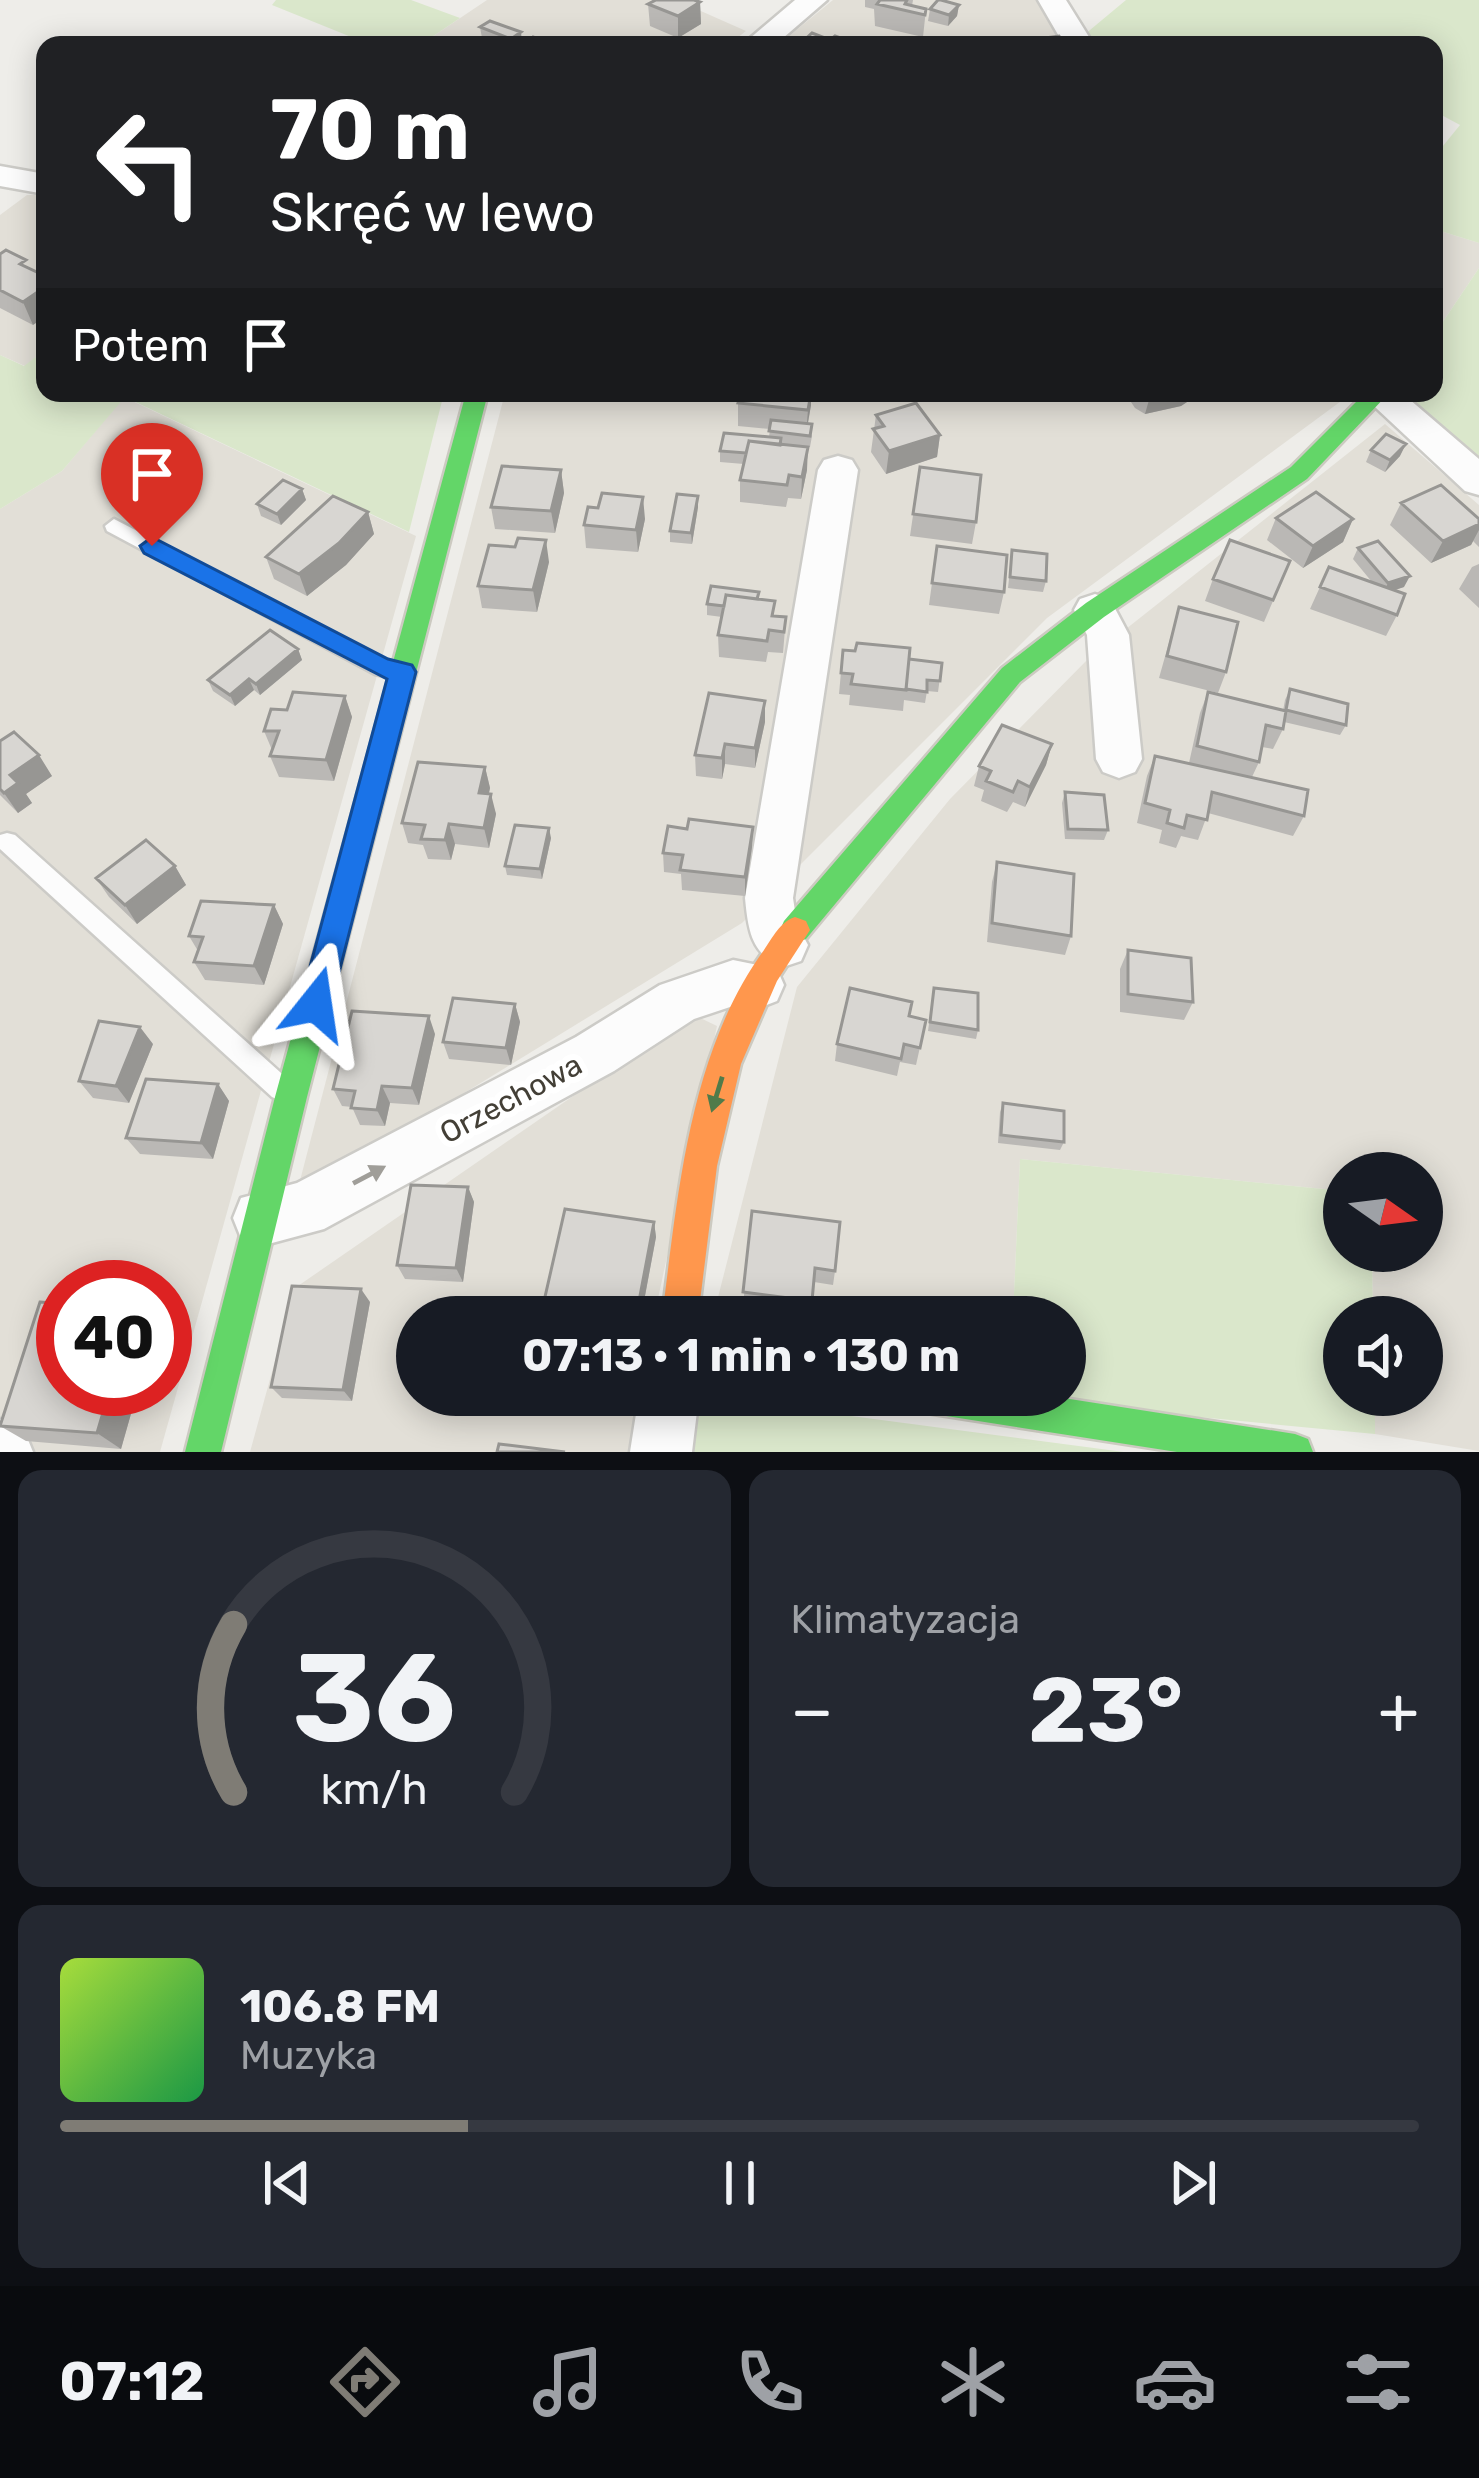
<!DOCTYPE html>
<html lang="pl">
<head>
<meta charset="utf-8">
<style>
  body { margin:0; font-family:Rubik,sans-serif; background:#242831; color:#f1f3f6; height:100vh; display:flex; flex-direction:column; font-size:45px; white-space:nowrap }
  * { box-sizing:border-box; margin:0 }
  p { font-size:39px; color:#9ea1a6 }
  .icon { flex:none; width:66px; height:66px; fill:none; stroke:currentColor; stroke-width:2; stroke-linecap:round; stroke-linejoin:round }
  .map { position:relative; height:1452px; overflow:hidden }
  .drawer { display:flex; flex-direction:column; gap:18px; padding:18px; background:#0d0f14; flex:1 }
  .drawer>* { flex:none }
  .banner { position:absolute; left:36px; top:36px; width:1407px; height:366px; border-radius:24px; box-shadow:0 6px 30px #0003; background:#202124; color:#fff; overflow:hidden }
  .needle { width:78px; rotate:104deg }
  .fabs { position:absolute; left:1323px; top:1152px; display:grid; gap:24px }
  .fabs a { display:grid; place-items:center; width:120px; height:120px; border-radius:50%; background:#171b24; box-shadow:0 6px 30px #0003; font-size:60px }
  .speed { position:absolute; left:36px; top:1260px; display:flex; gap:24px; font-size:60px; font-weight:700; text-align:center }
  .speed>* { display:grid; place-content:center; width:156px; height:156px; border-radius:50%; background:#171b24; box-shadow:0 6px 30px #0003; line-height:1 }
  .speed .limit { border:18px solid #d22; background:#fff; color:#111 }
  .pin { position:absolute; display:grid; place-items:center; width:102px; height:102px; color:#fff; margin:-123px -51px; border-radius:50% 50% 50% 0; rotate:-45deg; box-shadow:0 0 12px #0007 }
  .pin .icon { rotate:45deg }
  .me { position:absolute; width:132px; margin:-66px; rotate:15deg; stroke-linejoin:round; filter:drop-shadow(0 0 9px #0008) }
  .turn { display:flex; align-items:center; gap:42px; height:252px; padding:0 36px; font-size:54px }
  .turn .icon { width:156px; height:156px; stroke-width:2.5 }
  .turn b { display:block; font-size:84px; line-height:102px }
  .then { display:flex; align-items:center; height:114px; padding:0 36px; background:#0003; gap:24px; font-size:45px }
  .big { font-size:90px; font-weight:700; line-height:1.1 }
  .drawer .widget { flex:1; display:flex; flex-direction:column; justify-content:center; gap:18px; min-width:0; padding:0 42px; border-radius:24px; background:#242831 }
  .drawer .dial { align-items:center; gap:0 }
  .dial svg { height:312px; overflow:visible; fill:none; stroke:#363941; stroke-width:7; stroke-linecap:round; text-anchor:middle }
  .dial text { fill:#f1f3f6; stroke:none }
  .song { display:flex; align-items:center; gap:36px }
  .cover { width:144px; height:144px; border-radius:18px; background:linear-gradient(135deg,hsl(80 70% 55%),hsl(140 70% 35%)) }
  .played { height:12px; border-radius:6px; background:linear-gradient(90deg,#7f7c75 30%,#363941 30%) }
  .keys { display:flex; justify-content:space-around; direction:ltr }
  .heat { display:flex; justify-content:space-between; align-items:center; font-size:66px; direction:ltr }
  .drawer .tiles { flex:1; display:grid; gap:18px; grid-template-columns:1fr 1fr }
  .widget:last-child { grid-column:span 2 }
  .trip { position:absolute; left:396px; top:1296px; width:690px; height:120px; border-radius:60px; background:#171b24; box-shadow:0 6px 30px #0003; font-weight:700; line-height:120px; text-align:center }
  .tab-bar { display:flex; height:192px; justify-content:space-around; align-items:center; background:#090b0e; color:#9ea1a6 }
  .tab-bar .icon { width:84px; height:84px }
  .tab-bar .active { color:#7f7c75 }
  .tab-bar b { font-size:54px; color:#f1f3f6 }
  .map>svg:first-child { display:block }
</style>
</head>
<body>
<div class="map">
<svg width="1479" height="1452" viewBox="0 0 1479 1452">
  <rect width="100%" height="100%" fill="#eeede9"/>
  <!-- residential -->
  <path fill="#e2dfd7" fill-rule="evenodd" d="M487,0h189l70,31 -18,14h-308z
    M833,0h206l31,45h-292z
    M27,195h18v155l-20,16 -25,-11v-140z
    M1434,229l45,14v25l-45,67z
    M505,393h841l2,3 -301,222 -305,305 -446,273z
    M124,397l292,139 -256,916h-160v-943l62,-38zM63,1287h102v102h-102z
    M1385,424l94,81v946l-104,-17v-39h47v-78h-49l-1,-66h50v-78h-78v18l-324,-32 -7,158h-300l84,-330 153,-188 138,-140z
    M692,1014l25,12 -63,291h-237v78h223l-10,57h-380l45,-164z"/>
  <!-- green -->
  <path fill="#dae7cb" d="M276,0h135l49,18 -40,27h-49l-99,-40z
    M1126,0h353v243l-45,-14v-72l26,-32 -26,-14v-66h-342l-8,-10z
    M1479,268v192l-78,-67h33v-58z
    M45,350v43h399l-35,139 -284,-135 -63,74 -62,38v-154l24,11z
    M1020,1159l324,32v60h28l1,66h-29v78h31v39l-365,-35 55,-4v-78h-52z
    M700,1396l424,56h-433z"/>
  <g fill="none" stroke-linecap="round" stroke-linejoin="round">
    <!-- lane casing -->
    <g stroke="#cccbc7" stroke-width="5">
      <path id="lane" d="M114,519l273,142 22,5 3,6 -10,8 -27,-6 -268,-143 -2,-5z
        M7,833l8,2 275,246 3,8 -3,8 -9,4 -9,-4 -272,-248v-14z"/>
    </g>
    <!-- street casing -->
    <g stroke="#cccbc7" stroke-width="5">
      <path id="street" d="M795,0h32l-52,45h-33z
        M1038,0h28l28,45h-30z
        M0,166l45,8v20l-45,-8z
        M1360,393h42l77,66v36l-14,-4z
        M838,456l14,4 6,10 -65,428 4,26 11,21 -7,16 -18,6c-32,-12 -35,-38 -38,-69l73,-428 6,-10z
        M1095,594l15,5 19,36 13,124 -7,13 -16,6 -16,-6 -7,-13 -9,-124 -13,-25 6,-11z
        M733,960l44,9 7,16 -7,16 -18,7 -26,-2 -39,13 -80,52 -290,158 -63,17 -20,-8 -8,-20 8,-20 56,-15 279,-146 84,-52z
        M639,1395h60l-7,57h-62z
        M0,1419l24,11 9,22h-33z"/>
    </g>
    <!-- fast casing -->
    <g stroke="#cccac1" stroke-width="5">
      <path id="fast" d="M466,393h22l-181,704 -86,355h-36l90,-355z
        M1365,393h24l-82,86 -203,138 -84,65 -214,257 -11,4 -11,-4 -4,-9 4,-9 218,-253 84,-65 205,-136z
        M909,1395h135l251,39 13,5 5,13h-136l-250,-39 -13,-5z"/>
    </g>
    <!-- slow casing -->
    <g stroke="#cccac1" stroke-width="5">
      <path id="slow" d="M795,917l11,4 4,9 -33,51 -36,83 -24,102 -19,151h-36c16,-122 27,-264 102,-367 9,-13 16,-28 31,-33z"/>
    </g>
    <!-- lane -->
    <use href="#lane" fill="#fcfcfc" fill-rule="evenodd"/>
    <!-- street -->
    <use href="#street" fill="#fcfcfc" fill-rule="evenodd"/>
    <!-- fast -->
    <use href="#fast" fill="#63d668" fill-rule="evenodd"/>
    <!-- slow -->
    <use href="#slow" fill="#ff974d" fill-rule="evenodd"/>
  </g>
  <!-- wall -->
  <path fill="#bab8b5" d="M653,0h43l4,2 1,22 -23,14 -28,-12 -2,-22z
    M865,0h48l-1,6 14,3 -3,28 -48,-11 -1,-17 -9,-2z
    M959,5l-2,11 -9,10 -20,-5 2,-12z
    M490,21l30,24h-21l-17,-7 -2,-11z
    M0,254l30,15 3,56 -33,-17z
    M1125,393h70l-2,5 -12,8 -36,8 -10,-6z
    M738,403l73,2 -3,19 4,12 -2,11 -29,-3 26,26 -6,29 -13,-1 -2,9 -46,-5v-22l4,-16 -24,-2v-11l49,-14 1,-8 -32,-3z
    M876,415l64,20 -3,22 -51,17 -15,-22z
    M1371,450l29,6 -15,16 -19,-10z
    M920,467l56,55 -4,22 -62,-8z
    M561,470l3,23 -9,40 -60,-4 -4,-22z
    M178,478l9,22 -35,27 -32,-18 -10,-22z
    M302,489l4,11 -25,25 -20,-9 -4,-12z
    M698,496v11l-6,37 -22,-2v-11z
    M1401,503l78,16v28l-6,-6 -2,4 -40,18 -41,-38z
    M368,512l6,22 -28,31 -39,31 -33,-17 -8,-22z
    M1276,518l77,1 -10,23 -40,26 -36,-28z
    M645,519l-7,33 -52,-4 -2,-23z
    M937,546l67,46 -5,22 -70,-9z
    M515,547l34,15 -12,50 -55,-4 -4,-22z
    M1358,548l46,39 -10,3 3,25 -11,21 -76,-27 19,-42 43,15 -19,-23z
    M1012,550l34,31 -3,11 -35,-4z
    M1290,561l-26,61 -59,-21 8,-22z
    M1479,564v44l-20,-19 13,-22z
    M759,592l-1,7 17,17 11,1 -3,36 -15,-1 -2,10 -47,-5 -1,-22 4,-18 -15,-2v-11z
    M1179,607l47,65 -8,21 -59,-15z
    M298,649l4,11 -42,35 -6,-5 -19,16 -22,-15 -5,-11z
    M843,650l99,13 -4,29 -11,-1 -2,12 -21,-3 -1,11 -54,-6 1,-10 -11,-1z
    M1290,689l56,36 -6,10 -56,-13 -1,7 -10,20 -11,-2 -3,15 -7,15 52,39 -11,20 -85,-23 -10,27 -17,-4 -5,12 -17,-5 3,-13 -25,-7 10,-47 8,-20 34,7 11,-50 8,-21 75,19 2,-11z
    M345,696l7,21 -18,64 -55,-4 -9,-21 2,-6 -8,-19 23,-21z
    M765,701v21l-10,46 -30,-4 -3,15 -26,-3 -1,-21z
    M0,741l52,35 -26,18 6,9 -14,10 -18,-18z
    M1052,744l-6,21 -21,42 -12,-5 -6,10 -26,-11 3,-11 -10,-4 5,-20z
    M485,767l5,21 -1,6 7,20 -7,34 -34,-4 -4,16 -23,-1 -5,-14 -15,-2 -6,-20z
    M1065,792l43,38 -4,10 -39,-1 -3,-36z
    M687,829l65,18 -7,49 -63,-6 -1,-16 -17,-2 -1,-19z
    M551,838l-9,41 -35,-4 -2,-9z
    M997,862l74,74 -6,19 -78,-13 5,-60z
    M175,866l11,19 -49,39 -28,-27 -13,-19z
    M274,905l9,19 -19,61 -59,-5 -11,-18 4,-11 -9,-15z
    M1128,950l65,52 -9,18 -64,-8v-43z
    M934,988l44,42 -2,9 -48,-8z
    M515,1004l5,18 -9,43 -62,-6 -6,-17z
    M909,1016l17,4 -10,45 -16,-3 -3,14 -62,-15 2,-17z
    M435,1034l-16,71 -29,-2 -5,23 -25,-1 -8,-18 -10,-1 -9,-17z
    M153,1044l-24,59 -36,-5 -14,-17z
    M218,1084l11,17 -16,58 -73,-5 -14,-16z
    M1003,1103l61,39 -4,8 -62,-7 2,-31z
    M468,1187l6,15 -11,80 -58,-3 -8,-14z
    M752,1211l83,60 -2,14 -19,-3 -4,32 -67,-8z
    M654,1222l2,15 -15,80h-96l-3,-7z
    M370,1302l-18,99 -70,-3 -11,-11z
    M63,1389h75l-17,60 -95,-8 -26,-15z"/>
  <!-- shaded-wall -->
  <path fill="#979693" d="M700,2l1,22 -23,14v-22z
    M959,5l-2,11 -9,10 1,-11z
    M521,32l1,11 -10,2 -1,-6z
    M45,287v30l-12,8 -10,-23z
    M811,393v12l-5,28 2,-23z
    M1151,393h44l-2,5 -12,8 -36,8z
    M940,435l-3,22 -51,17 3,-23z
    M1406,444l-6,12 -15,16 5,-12z
    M808,447l-1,23 -6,29 1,-22z
    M561,470l3,23 -9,40 -4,-22z
    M178,478l9,22 -35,27 -10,-22z
    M302,489l4,11 -25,25 -4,-11z
    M698,496v11l-6,37 -1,-11z
    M643,497l2,22 -7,33 -2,-22z
    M368,512l6,22 -28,31 -39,31 -8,-22z
    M1353,519l-10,23 -40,26 10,-22z
    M1479,524v6l-8,15 -40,18 12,-22z
    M546,540l3,22 -12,50 -4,-22z
    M1410,576l-6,11 -21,7 5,-11z
    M298,649l4,11 -42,35 -4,-11z
    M249,679l5,11 -19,16 -5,-11z
    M345,696l7,21 -18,64 -8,-21z
    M765,701v21l-10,46v-20z
    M725,744v20l-3,15v-21z
    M1052,744l-6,21 -21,42 5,-20z
    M39,755l13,21 -26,18 6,9 -14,10 -14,-20 6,-18z
    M485,767l5,21 -6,25 -5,-20z
    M491,794l5,20 -7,34 -5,-20z
    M449,824l6,20 -4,16 -6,-20z
    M753,827l-1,20 -7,49v-19z
    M549,828l2,10 -9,41 -2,-10z
    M175,866l11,19 -49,39 -12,-19z
    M274,905l9,19 -19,61 -10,-19z
    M515,1004l5,18 -9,43 -5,-17z
    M429,1016l6,18 -16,71 -7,-17z
    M140,1027l13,17 -24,59 -13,-17z
    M218,1084l11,17 -16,58 -12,-16z
    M382,1086l8,17 -5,23 -8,-16z
    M468,1187l6,15 -11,80 -7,-14z
    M654,1222l2,15 -15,80h-5z
    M120,1272l15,15h-20z
    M361,1289l9,13 -18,99 -9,-11z
    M110,1389h28l-17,60 -24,-16z"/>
  <!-- building -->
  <path fill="#d8d6d2" stroke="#979693" stroke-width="3" d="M656,0h38l6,2 -22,14 -30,-12z
    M880,0h27l-2,4 21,5 -1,6 -48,-11z
    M938,0h3l18,5 -10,10 -19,-6z
    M490,21l31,11 -10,7 -31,-12z
    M812,33l18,7 5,-4 17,6 -4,3h-49z
    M1059,36l6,9h-39l-3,-4z
    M533,37l21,8h-33z
    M6,250l20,10 -6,4 25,12v11l-22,15 -23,-12v-36z
    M741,393h70l-3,17 -70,-7z
    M916,403l24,32 -51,16 -16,-22 11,-3 -8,-11z
    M771,420l41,4 -2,12 -41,-5z
    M724,433l57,5 -1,7 -31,-4 -3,12 -26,-2z
    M1386,434l20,10 -16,16 -19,-10z
    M749,441l59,6 -6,30 -13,-2 -2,10 -47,-5z
    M145,460l33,18 -36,27 -32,-18z
    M502,466l59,4 -10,41 -60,-4z
    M920,467l61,8 -5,47 -63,-8z
    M283,480l19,9 -25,25 -20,-10z
    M1441,485l38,34v5l-36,17 -42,-38z
    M1316,492l37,27 -40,27 -37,-28z
    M602,493l41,4 -7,33 -52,-5 4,-18 10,1z
    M677,494l21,2 -7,37 -21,-2z
    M333,496l35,16 -29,31 -40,31 -33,-17z
    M518,538l28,2 -13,50 -55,-4 11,-41 26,2z
    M1230,540l60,21 -17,39 -60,-21z
    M1378,541l32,35 -22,7 -30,-35z
    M937,546l70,9 -3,37 -72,-9z
    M1012,550l35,4 -1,27 -36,-4z
    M1329,567l76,27 -8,21 -77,-28z
    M711,586l48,6 -2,7 -31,-4 -2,11 -17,-2z
    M726,595l49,6 -3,15 14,1 -2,15 -15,-2 -2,11 -49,-6z
    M1179,607l59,15 -12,50 -59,-16z
    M270,630l28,19 -42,35 -7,-5 -19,16 -22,-15z
    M857,643l53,5 -4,42 -55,-6 2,-10 -12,-1 2,-23 12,1z
    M909,659l33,4 -2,18 -13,-1v12l-21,-3z
    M1290,689l58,15 -2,21 -60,-15z
    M293,692l52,4 -19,64 -56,-4 9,-25h-15l7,-22 16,1z
    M1208,692l78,19 -3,18 -17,-4 -7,37 -62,-16z
    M709,693l56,8 -10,47 -30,-4 -3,14 -27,-3z
    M1002,725l50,19 -22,43 -12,-6 -5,11 -27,-11 5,-10 -12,-5z
    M14,732l25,23 -29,20 8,8 -14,10 -4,-4v-48z
    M1155,756l153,34 -4,26 -92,-24 -5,28 -20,-5 -3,13 -17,-5 3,-13 -25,-7z
    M418,762l67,5 -6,26 12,1 -7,34 -35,-4 -4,16 -24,-1 4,-14 -23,-2z
    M1065,792l39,3 4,35 -40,-1z
    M689,819l64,8 -8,50 -65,-7 3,-15 -20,-2 5,-27 19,3z
    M515,825l34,3 -9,41 -35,-3z
    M146,840l29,26 -50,39 -29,-27z
    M997,862l77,12 -3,62 -79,-13z
    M201,901l73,4 -20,61 -60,-4 9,-25 -14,-1z
    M1128,950l63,8 2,44 -65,-8z
    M850,988l62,14 -3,14 17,4 -6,28 -16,-4 -3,15 -64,-15z
    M934,988l44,5v37l-48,-8z
    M453,998l62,6 -9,44 -63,-6z
    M352,1011l77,5 -17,72 -30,-2 -5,24 -26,-2 4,-17 -22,-2z
    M99,1021l41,6 -24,59 -37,-5z
    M146,1079l72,5 -17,59 -75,-5z
    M1003,1103l61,8v31l-63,-7z
    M411,1185l57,2 -12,81 -59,-3z
    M565,1209l89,13 -18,95h-50l-44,-7z
    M752,1211l88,11 -5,49 -20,-3 -3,33 -69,-9z
    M85,1270l35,2 -5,15h-35z
    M292,1286l69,3 -18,101 -72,-3z
    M40,1302l23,2v85h47l-13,44 -97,-7z
    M499,1444l66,8h-68z"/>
  <!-- one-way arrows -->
  <defs><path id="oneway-solid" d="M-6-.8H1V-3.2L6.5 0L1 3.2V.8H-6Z" transform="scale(3)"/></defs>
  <use fill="#507b4a" href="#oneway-solid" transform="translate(717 1094) rotate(107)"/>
  <use fill="#a09e99" href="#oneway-solid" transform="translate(369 1175) rotate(-28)"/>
  <!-- route -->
  <path fill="#1a73e8" stroke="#114b97" stroke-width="3" d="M152,537l236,122 24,6 4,7 -85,332 -4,10 -11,5 -11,-5 -5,-10 87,-325 -243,-126 -4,-7z"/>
  <g text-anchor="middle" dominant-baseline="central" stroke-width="12" stroke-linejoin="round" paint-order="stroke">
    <!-- street labels -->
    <g font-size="30" fill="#433f36" stroke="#fff">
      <text transform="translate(511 1099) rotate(-28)">Orzechowa</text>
    </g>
  </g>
</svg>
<div class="fabs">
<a><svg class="needle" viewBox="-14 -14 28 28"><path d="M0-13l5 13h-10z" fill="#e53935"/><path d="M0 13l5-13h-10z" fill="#9ea1a6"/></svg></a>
<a><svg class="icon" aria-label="sound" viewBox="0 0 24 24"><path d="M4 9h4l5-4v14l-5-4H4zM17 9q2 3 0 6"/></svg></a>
</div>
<div class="speed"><div class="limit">40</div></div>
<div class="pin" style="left:152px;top:546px;background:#d93025"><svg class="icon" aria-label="arrive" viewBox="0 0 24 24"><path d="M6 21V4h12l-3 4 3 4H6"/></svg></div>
<svg class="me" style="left:316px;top:1004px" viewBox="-20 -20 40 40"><path d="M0-17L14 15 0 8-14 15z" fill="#1a73e8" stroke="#fff" stroke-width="4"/></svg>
<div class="trip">07:13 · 1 min · 130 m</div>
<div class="banner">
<div class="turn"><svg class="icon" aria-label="left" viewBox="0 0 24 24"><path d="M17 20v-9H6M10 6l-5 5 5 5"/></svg><div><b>70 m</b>Skręć w lewo</div></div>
<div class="then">Potem<svg class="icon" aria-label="arrive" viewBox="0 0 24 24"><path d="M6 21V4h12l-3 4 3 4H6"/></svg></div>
</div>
</div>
<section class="drawer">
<div class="tiles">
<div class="widget dial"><svg viewBox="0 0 100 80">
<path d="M14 69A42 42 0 1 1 86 69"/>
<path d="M14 69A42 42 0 0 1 14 26" stroke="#7f7c75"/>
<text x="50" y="56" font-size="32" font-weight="700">36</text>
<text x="50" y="72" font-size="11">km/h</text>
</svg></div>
<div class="widget"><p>Klimatyzacja</p>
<div class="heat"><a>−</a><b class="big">23°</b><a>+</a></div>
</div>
<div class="widget">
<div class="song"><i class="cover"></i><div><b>106.8 FM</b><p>Muzyka</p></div></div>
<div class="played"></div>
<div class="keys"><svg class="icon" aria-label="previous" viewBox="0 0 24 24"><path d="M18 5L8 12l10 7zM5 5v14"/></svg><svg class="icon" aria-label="pause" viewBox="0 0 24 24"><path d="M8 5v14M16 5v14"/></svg><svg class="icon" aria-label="next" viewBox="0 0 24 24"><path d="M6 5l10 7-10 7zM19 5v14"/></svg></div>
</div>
</div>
</section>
<nav class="tab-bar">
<b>07:12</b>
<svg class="icon active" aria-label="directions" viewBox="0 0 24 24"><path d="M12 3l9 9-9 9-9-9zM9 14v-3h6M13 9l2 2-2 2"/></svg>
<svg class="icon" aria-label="music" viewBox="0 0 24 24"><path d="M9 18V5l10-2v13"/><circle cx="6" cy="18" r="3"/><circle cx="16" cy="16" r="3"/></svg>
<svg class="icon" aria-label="phone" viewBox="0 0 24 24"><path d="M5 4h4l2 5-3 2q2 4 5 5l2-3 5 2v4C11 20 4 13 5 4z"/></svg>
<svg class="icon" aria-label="climate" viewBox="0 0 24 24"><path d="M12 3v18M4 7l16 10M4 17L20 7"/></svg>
<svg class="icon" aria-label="car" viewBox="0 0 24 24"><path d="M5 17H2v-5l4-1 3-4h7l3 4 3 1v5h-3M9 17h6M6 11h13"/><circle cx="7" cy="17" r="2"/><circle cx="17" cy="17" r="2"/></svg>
<svg class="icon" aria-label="filters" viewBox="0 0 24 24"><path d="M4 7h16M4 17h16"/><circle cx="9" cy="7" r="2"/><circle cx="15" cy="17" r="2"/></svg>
</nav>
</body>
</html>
